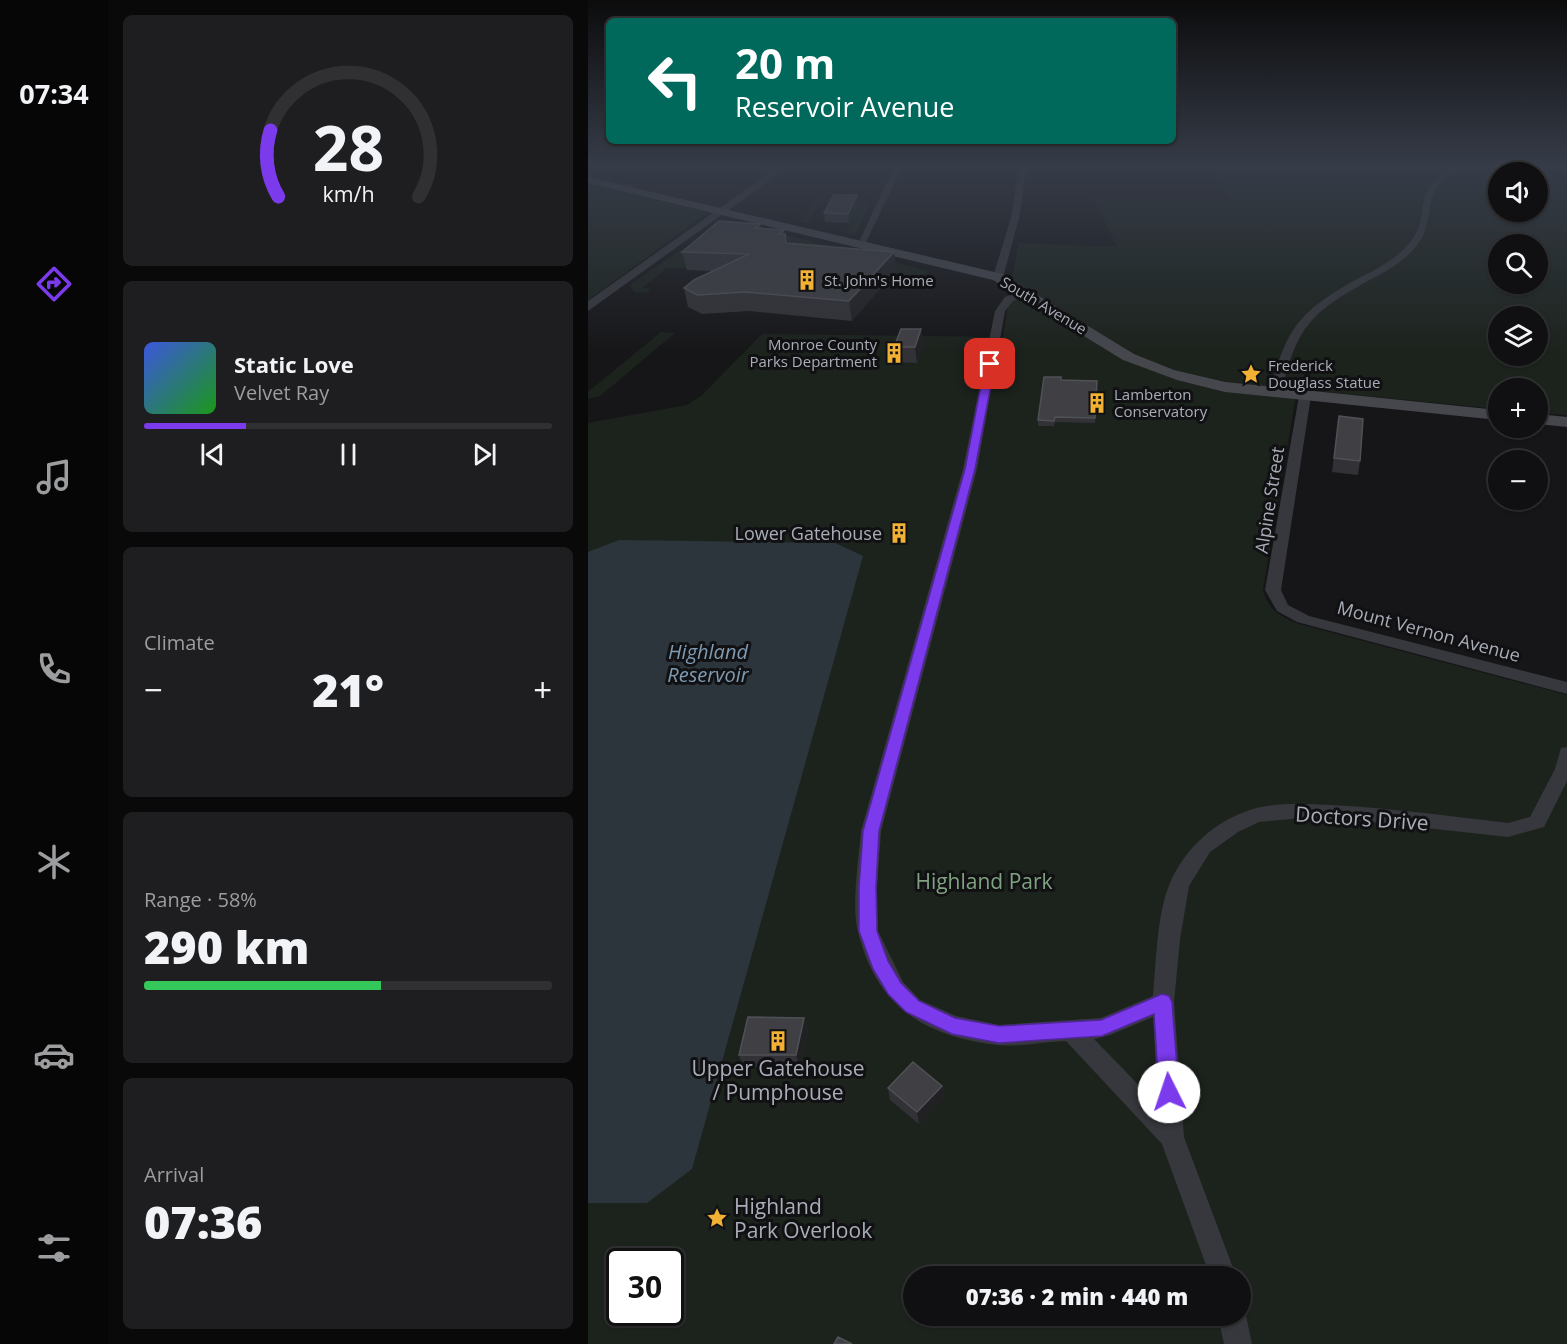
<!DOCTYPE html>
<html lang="en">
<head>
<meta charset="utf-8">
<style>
  body { margin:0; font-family:"Open Sans",sans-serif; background:#1e1e20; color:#f1f3f6; height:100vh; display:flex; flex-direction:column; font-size:22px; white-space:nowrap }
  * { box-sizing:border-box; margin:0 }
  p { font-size:20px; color:#9c9d9f }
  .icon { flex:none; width:33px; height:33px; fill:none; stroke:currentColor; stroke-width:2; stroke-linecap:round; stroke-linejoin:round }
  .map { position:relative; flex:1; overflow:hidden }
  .panel { display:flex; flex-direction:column; gap:15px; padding:15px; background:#09090a; width:480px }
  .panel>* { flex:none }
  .guide { position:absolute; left:18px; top:18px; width:570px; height:126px; border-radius:9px; box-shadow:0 2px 4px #0004,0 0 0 2px #303032; background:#00695c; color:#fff; overflow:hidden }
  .buttons { position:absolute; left:900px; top:162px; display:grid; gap:12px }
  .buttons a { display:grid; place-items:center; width:60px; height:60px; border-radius:50%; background:#101012; box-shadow:0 2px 4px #0004,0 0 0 2px #303032; font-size:30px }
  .speed { position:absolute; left:18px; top:1248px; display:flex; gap:12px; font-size:30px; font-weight:700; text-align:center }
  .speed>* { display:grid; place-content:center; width:78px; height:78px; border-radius:50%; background:#101012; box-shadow:0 2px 4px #0004,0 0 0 2px #303032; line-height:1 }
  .speed .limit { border:3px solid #111; border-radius:9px; background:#fff; color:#111 }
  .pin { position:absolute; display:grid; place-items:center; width:51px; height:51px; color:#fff; margin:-26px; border-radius:12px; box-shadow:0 3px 9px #0006 }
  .me { position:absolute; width:66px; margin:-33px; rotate:356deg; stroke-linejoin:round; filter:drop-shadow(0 0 4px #0008) }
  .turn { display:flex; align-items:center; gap:21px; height:126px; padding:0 30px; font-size:27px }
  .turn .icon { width:78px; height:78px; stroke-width:2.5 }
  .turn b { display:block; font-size:42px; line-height:51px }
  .big { font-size:45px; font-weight:800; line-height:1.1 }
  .panel .widget { flex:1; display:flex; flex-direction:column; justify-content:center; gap:9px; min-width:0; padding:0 21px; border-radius:9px; background:#1e1e20 }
  .panel .dial { align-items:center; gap:0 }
  .dial svg { height:156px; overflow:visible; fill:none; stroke:#303032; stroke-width:7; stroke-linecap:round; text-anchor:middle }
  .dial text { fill:#f1f3f6; stroke:none }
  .song { display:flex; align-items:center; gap:18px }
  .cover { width:72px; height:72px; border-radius:9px; background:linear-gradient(135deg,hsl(230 70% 55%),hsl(120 70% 35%)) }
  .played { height:6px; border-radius:3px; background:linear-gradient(90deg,#7c3aed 25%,#303032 25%) }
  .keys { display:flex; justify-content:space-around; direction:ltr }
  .heat { display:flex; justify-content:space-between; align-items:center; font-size:33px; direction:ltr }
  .charge { height:9px; border-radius:4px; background:linear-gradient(90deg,#34c759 58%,#303032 0) }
  .trip { position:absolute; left:315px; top:1266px; width:348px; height:60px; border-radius:30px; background:#101012; box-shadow:0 2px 4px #0004,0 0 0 2px #303032; font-weight:800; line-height:60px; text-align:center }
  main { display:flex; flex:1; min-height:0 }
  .menu { display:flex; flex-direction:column; width:108px; justify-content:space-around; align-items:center; background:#060607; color:#9c9d9f }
  .menu .icon { width:42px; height:42px }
  .menu .current { color:#7c3aed }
  .menu b { font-size:27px; color:#f1f3f6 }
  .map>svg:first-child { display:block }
</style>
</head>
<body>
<main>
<nav class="menu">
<b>07:34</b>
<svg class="icon current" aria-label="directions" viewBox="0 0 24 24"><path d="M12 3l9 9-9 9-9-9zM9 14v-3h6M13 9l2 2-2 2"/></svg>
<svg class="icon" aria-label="music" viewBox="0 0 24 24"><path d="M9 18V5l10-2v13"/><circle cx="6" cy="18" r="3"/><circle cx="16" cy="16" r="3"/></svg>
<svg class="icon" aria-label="phone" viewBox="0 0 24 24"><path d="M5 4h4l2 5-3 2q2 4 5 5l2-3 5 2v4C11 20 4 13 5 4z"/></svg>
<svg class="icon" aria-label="climate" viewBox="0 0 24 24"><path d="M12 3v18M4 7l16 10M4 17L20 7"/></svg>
<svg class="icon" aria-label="car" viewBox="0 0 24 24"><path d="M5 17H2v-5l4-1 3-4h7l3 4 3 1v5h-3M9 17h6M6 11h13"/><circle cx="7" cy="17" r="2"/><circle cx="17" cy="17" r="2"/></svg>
<svg class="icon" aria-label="filters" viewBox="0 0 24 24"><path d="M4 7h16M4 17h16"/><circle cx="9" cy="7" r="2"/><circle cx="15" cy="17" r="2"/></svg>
</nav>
<section class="panel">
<div class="widget dial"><svg viewBox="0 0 100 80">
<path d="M14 69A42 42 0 1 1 86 69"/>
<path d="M14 69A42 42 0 0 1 10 35" stroke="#7c3aed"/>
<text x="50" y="56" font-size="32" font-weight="700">28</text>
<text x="50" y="72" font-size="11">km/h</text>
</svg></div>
<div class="widget">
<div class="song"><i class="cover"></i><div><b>Static Love</b><p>Velvet Ray</p></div></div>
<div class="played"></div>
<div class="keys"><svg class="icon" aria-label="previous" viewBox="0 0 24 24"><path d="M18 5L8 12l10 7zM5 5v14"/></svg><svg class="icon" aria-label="pause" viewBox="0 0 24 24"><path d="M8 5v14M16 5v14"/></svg><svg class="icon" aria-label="next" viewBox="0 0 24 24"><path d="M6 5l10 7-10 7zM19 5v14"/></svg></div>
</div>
<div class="widget"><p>Climate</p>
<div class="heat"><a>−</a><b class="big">21°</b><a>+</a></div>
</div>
<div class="widget"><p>Range · 58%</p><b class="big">290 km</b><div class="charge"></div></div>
<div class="widget"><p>Arrival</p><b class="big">07:36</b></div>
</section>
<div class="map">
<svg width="979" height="1344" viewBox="0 0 979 1344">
  <rect width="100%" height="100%" fill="#161618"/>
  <!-- green -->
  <path fill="#1c231d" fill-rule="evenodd" d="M625,165h331l23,29v221l-29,-2v-25h-40v21l-201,-20 -34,201c5,20 18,27 36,34l268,71v649h-979v-921l99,-18 14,-9 61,-62 241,3 15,-94 99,4 -23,-48h133zM910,172h40v40h-40zM910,244h40v40h-40zM910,316h40v40h-40zM32,1262h50v50h-50zM326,1276h326v40h-326z
    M0,184l115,27 3,3 -118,86z
    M231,199l52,3 -16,33 -9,-2 12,-29 -38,-2 -13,21 3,1 -10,-2z
    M147,222l193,49 -1,2 -10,5 -25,-3 4,-5 -229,-2 -25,20 9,1 -5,4 -11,-1 -4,-4 1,-5 52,-35h7z
    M73,332l14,1 -75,63 -12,3v-7z"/>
  <!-- water -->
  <path fill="#2c353c" d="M31,540l216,3 28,13 -171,613 -45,34h-59v-651z"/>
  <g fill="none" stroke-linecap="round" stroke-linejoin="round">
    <!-- minor -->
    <path fill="#37383d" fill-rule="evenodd" d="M307,165h8l-38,79 -8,2z
      M431,165h8l-8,53 -16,59 -5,3 -5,-3 18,-59z
      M869,165h11c-10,8 -22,11 -30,21 -13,16 -4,41 -24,63 -13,15 -31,24 -48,33 -59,33 -69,47 -85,111l-10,2 -2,-2c18,-65 29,-81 88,-114 18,-9 36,-18 50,-33 29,-32 -2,-54 50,-81z
      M440,289l5,3 -1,2 -19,7 -8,10 -28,158 -96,362 -4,56 1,44 25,51 17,18 36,16 43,9 102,-7 52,-22c3,-32 4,-84 17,-113 15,-35 46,-63 83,-74 23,-7 53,-5 77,-4 60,3 119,11 178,18l22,-6 25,-48 6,-21 6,-1v34l-23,46 -36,10 -145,-16 -62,-3 -42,4 -21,10 -28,20 -21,34 -9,53 -6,63 10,135 52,139h-26l-48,-132 -96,-103c-22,1 -47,6 -69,4 -73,-9 -120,-38 -139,-113 -7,-26 1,-74 3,-101l102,-362 32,-158 10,-14zM565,1017l5,88 -64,-66 16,-4z
      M717,392l6,4 -30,194 7,15 21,11 258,66v12l-270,-72 -20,-11 -12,-21 34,-194z
      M652,1306l6,10 6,28h-28l-6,-28h22z"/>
    <!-- tertiary -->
    <path fill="#37383d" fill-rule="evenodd" d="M193,165h10l-203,146v-10z"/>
    <!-- secondary -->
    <path fill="#45474d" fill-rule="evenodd" d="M0,177l415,97 131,80 40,16 51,12 273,28v10l-273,-28 -48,-12 -54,-20 -130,-80 -405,-97z
      M950,414l29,3v10l-29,-3z"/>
  </g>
  <!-- wall -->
  <path fill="#323236" d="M269,195l2,9 -10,19 -24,-1 -1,-9z
    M172,224l1,4 23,2v4h1l2,9 109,27 -44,51 -103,-10 -47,3 -14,-7 -4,-19 29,-17 -26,-1 -5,-18z
    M333,329l2,15 -6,19 -21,-1 -2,-15z
    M473,380l36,1 -2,42 -40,-1 -1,4h-16v-6z
    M751,416l21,45 -2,14 -26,-3z
    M216,1018l4,12 -8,37h-57l-4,-12z
    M354,1086l2,12 -25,26 -29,-24 -2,-12z"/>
  <!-- shaded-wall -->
  <path fill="#212124" d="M269,195l2,9 -10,19 -1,-9z
    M306,252l2,18 -44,51 -3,-20z
    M333,329l2,15 -6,19 -2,-16z
    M216,1018l4,12 -8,37 -4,-12z
    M354,1086l2,12 -25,26 -2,-12z"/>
  <!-- building -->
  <path fill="#3f3f44" stroke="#4f5156" stroke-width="1.5" d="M246,195h23l-9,19 -24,-1z
    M131,221l41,3 -5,4 29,2 -5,4h6l1,9 108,9 -45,49 -104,-9 -48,3 -13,-7 10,-8 55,-26 -67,-2z
    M313,329h20l-6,18h-21z
    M456,377h17v3l36,1 -2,37 -40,-1 -1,4 -16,-1z
    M751,416l24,3 -3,42 -26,-3z
    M160,1017l56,1 -8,37h-57z
    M325,1062l29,24 -25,26 -29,-24z
    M250,1337l14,7h-18z"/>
  <!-- sky -->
  <linearGradient id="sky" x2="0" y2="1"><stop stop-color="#0c0c0d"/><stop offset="0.47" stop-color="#363c48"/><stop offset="1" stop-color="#363c48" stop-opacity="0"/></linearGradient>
  <rect width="979" height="353" fill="url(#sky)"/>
  <!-- route -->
  <path fill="#7c3aed" stroke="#51269a" stroke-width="1.5" d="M402,361l5,3 -20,105 -96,362 -3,56 1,44 11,30 13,22 18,18 36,17 44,8 102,-6 61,-26 7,2 3,6 7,90 -3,7 -7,2 -7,-2 -3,-7 -5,-78 -52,22 -103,7 -47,-9 -46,-22 -18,-18 -15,-25 -14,-38v-44l4,-56 102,-362 20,-105z"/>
  <!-- icons -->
  <defs>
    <g id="building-bare" transform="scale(1.62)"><path d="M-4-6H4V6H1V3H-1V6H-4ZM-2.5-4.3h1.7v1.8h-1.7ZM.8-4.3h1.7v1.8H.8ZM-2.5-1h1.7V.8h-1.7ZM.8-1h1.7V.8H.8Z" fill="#f2b134" stroke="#111113" stroke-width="2.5" paint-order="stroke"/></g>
    <g id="sight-bare" transform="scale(1.62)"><path d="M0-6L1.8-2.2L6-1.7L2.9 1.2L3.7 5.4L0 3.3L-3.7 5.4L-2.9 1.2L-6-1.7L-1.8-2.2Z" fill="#f2b134" stroke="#111113" stroke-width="2.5" paint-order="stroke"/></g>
  </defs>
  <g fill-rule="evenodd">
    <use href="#building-bare" x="219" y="280"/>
    <use href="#building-bare" x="306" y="353"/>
    <use href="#sight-bare" x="663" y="374"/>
    <use href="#building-bare" x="509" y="403"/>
    <use href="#building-bare" x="311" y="533"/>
    <use href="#building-bare" x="190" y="1041"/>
    <use href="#sight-bare" x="129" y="1218"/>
  </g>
  <g text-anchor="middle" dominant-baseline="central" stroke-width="6" stroke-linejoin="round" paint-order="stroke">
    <!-- far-poi labels -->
    <g font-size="15" fill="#a8adb8" stroke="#111113" text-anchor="start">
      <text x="236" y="280">St. John's Home</text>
      <text x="289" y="344" text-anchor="end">Monroe County<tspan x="289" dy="17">Parks Department</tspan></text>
      <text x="680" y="365">Frederick<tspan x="680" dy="17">Douglass Statue</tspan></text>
      <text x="526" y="394">Lamberton<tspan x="526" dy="17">Conservatory</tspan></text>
    </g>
    <!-- far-street labels -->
    <g font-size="15" fill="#a8adb8" stroke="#111113">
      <text transform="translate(456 305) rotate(31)">South Avenue</text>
    </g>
    <!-- street labels -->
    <g font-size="18" fill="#a8adb8" stroke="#111113">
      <text transform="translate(681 500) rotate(-81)">Alpine Street</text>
      <text transform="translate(841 631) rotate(15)">Mount Vernon Avenue</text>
    </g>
    <!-- poi labels -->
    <g font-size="18" fill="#a8adb8" stroke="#111113" text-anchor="end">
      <text x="294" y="533">Lower Gatehouse</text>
    </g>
    <!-- water labels -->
    <g font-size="20" font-style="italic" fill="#7f9bb3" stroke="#111113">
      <text x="120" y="651">Highland<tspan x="120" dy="23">Reservoir</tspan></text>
    </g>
    <!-- near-street labels -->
    <g font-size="21" fill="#a8adb8" stroke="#111113">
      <text transform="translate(774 818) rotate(4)">Doctors Drive</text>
    </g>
    <!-- near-park labels -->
    <g font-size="21" fill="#7fa381" stroke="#111113">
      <text x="396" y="881">Highland Park</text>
    </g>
    <!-- near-poi labels -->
    <g font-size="21" fill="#a8adb8" stroke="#111113">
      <text x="190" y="1068">Upper Gatehouse<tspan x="190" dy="24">/ Pumphouse</tspan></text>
      <text x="146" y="1206" text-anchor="start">Highland<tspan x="146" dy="24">Park Overlook</tspan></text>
    </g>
  </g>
</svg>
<div class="buttons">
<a><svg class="icon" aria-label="sound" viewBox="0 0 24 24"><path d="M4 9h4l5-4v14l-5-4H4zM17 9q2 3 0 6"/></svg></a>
<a><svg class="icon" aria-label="search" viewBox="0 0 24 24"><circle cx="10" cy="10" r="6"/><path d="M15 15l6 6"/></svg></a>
<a><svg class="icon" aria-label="layers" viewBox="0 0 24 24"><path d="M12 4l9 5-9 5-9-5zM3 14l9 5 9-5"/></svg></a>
<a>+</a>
<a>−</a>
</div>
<div class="speed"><div class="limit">30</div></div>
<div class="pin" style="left:402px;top:364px;background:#d93025"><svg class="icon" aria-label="arrive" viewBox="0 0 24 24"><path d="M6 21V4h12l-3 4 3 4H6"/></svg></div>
<svg class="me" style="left:581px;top:1092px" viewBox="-20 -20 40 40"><circle r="19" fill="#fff"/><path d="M0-13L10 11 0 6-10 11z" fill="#7c3aed"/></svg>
<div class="trip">07:36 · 2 min · 440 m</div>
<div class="guide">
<div class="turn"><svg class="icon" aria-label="left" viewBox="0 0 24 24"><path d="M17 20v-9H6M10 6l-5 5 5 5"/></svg><div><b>20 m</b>Reservoir Avenue</div></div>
</div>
</div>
</main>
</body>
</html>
